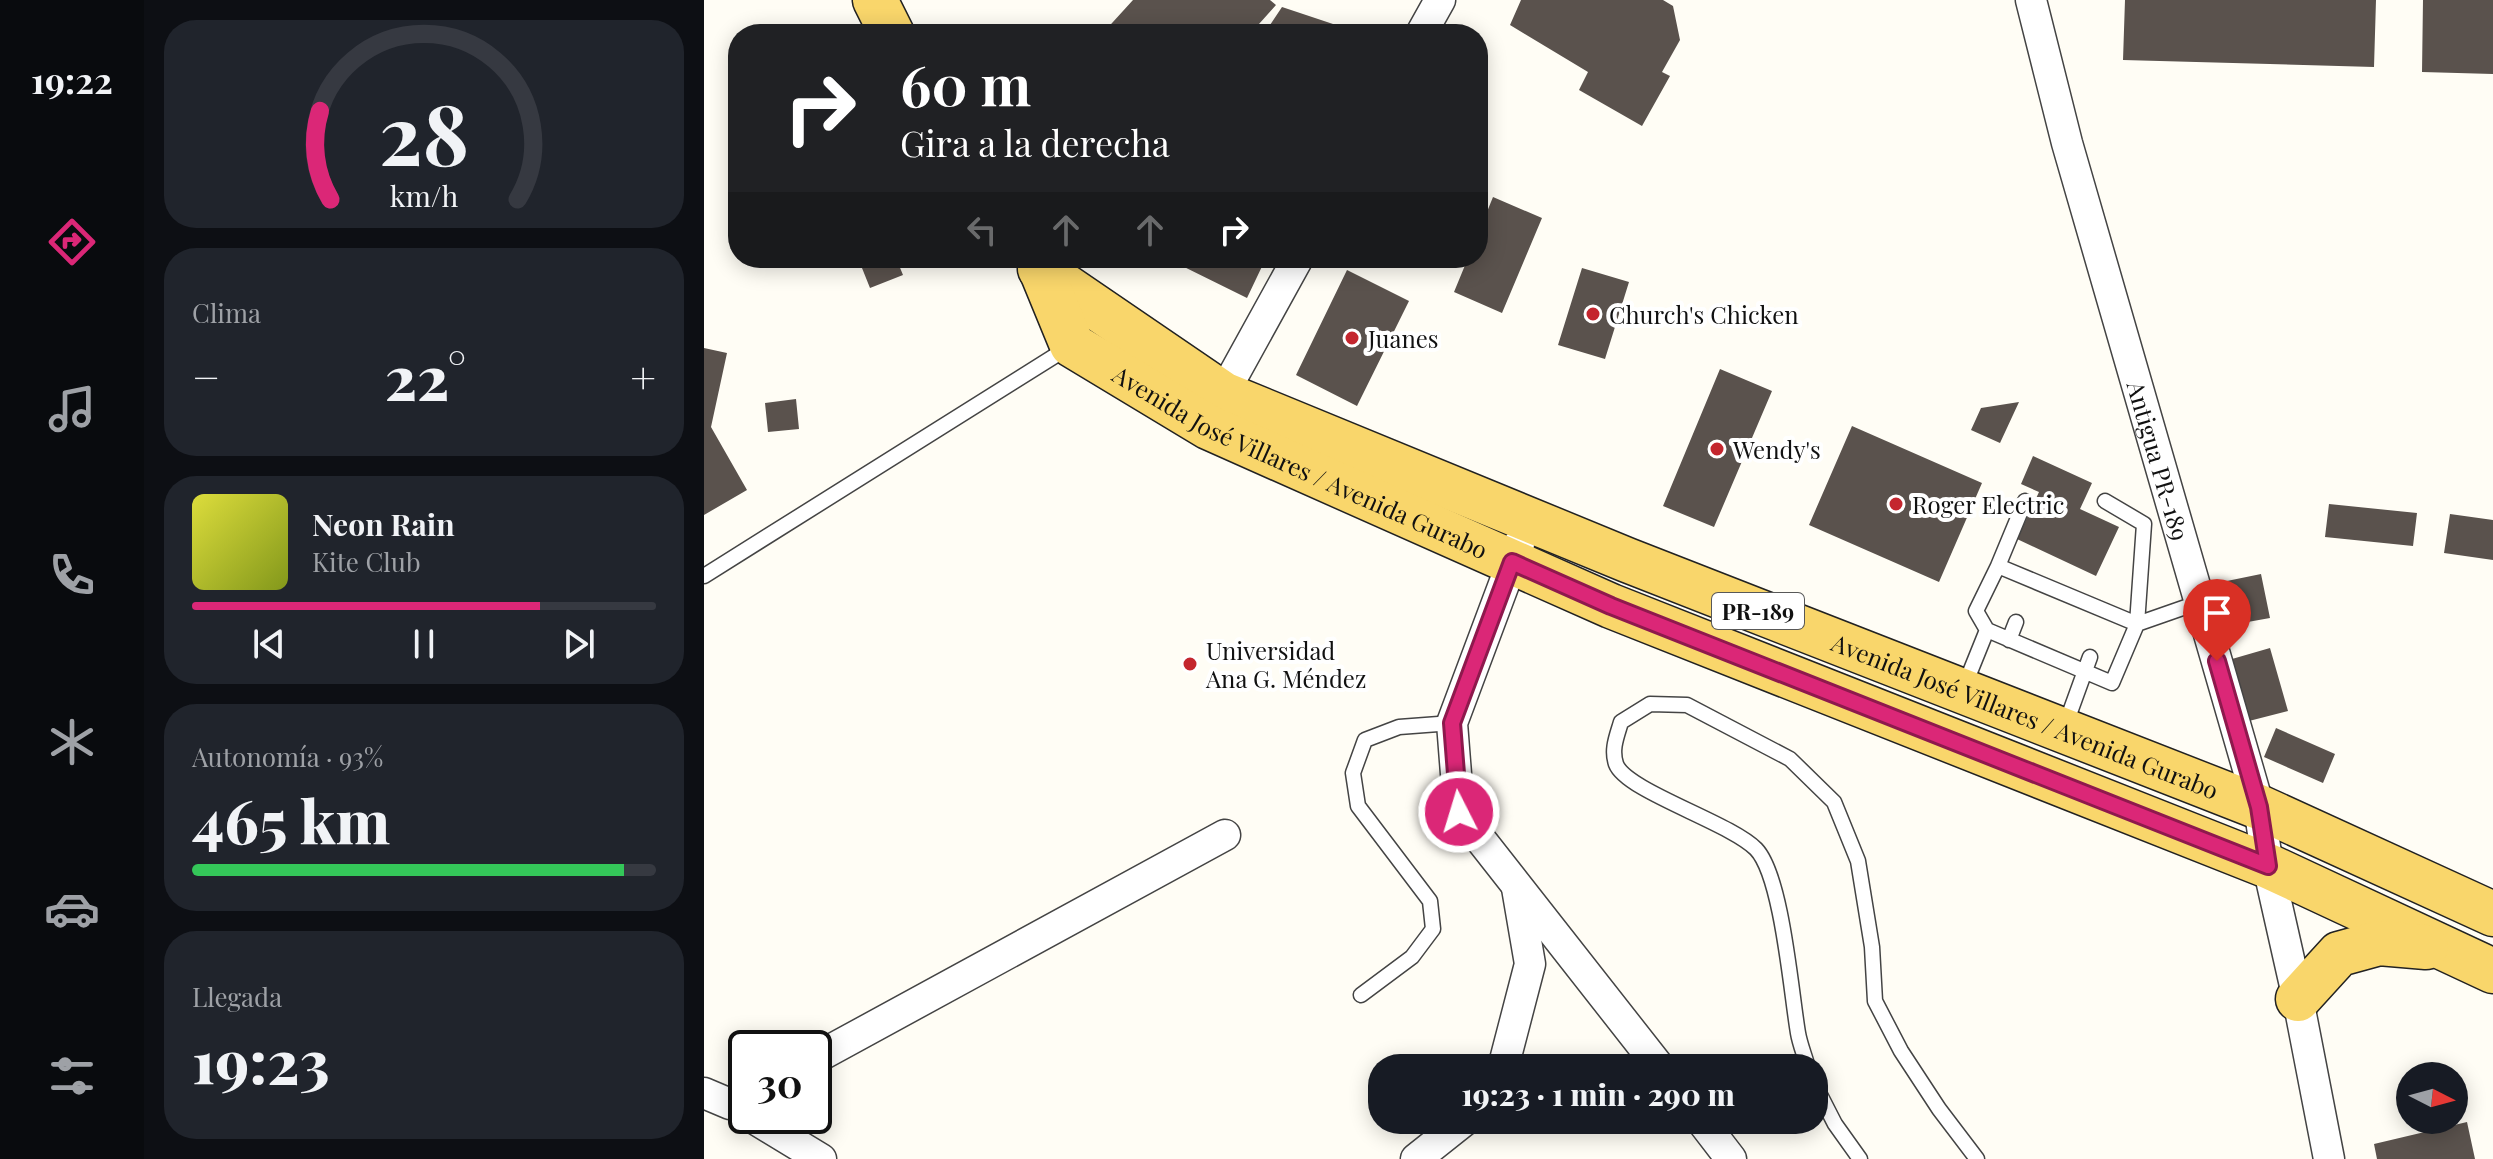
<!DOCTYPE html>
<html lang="es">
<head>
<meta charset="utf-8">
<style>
  body { margin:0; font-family:"Playfair Display",serif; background:#20242c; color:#f1f3f6; height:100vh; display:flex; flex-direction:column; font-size:30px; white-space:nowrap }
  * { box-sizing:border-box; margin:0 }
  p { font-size:26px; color:#9ea1a6 }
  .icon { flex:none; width:44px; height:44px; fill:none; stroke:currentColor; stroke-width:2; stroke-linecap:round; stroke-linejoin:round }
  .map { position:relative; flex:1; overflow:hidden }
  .drawer { display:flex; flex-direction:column; gap:20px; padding:20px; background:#0d0f14; width:560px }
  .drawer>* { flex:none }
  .banner { position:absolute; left:24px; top:24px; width:760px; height:244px; border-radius:32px; box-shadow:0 4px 20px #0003; background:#202124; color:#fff; overflow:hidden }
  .needle { width:52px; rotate:96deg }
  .tools { position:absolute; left:1692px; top:1062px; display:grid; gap:16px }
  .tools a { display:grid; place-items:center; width:72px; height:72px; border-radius:50%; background:#171b24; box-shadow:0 4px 20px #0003; font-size:40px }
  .speed { position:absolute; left:24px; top:1030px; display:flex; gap:16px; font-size:40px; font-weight:700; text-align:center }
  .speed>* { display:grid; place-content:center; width:104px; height:104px; border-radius:50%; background:#171b24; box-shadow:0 4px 20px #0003; line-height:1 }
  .speed .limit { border:4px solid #111; border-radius:12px; background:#fff; color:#111 }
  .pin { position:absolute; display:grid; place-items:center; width:68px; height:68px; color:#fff; margin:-82px -34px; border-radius:50% 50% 50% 0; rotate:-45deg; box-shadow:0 0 8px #0007 }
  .pin .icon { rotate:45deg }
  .me { position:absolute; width:88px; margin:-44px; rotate:355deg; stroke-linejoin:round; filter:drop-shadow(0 0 6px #0008) }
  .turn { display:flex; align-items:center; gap:28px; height:168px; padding:0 40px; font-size:36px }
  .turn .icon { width:104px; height:104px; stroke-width:2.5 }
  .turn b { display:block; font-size:56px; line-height:68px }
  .lanes { display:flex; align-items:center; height:76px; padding:0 40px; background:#0003; justify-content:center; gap:40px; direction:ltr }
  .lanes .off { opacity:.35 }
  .big { font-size:60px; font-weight:800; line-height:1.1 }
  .drawer .card { flex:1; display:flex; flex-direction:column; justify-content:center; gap:12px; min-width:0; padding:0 28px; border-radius:32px; background:#20242c }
  .drawer .dial { align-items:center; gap:0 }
  .dial svg { height:208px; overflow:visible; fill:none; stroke:#363941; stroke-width:7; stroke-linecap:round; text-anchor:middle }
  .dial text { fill:#f1f3f6; stroke:none }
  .song { display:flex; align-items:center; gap:24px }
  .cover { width:96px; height:96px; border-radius:12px; background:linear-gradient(135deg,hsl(60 70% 55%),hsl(70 70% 35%)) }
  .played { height:8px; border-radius:4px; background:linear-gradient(90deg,#db2777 75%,#363941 75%) }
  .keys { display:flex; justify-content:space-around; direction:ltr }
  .heat { display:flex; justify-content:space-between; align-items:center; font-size:44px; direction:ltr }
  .charge { height:12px; border-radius:6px; background:linear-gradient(90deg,#34c759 93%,#363941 0) }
  .trip { position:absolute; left:664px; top:1054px; width:460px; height:80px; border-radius:32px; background:#171b24; box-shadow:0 4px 20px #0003; font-weight:800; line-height:80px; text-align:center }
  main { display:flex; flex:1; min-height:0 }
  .tabs { display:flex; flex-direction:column; width:144px; justify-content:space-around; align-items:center; background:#090b0e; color:#9ea1a6 }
  .tabs .icon { width:56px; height:56px }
  .tabs .selected { color:#db2777 }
  .tabs b { font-size:36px; color:#f1f3f6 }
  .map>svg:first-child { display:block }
</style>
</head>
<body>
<main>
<nav class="tabs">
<b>19:22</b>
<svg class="icon selected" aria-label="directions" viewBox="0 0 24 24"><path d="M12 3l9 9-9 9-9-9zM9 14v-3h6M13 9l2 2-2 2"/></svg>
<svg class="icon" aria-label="music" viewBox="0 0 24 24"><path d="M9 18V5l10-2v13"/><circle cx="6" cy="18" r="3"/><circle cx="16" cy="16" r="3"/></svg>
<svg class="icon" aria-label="phone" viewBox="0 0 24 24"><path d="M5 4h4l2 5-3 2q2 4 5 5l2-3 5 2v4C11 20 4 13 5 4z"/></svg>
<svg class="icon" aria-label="climate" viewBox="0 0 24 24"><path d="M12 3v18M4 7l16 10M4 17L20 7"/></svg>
<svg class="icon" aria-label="car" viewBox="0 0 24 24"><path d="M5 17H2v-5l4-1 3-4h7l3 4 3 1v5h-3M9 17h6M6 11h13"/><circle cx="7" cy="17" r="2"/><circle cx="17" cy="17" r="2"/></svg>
<svg class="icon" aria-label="filters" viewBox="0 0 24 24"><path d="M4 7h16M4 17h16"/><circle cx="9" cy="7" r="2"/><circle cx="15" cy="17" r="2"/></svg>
</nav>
<section class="drawer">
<div class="card dial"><svg viewBox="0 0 100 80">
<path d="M14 69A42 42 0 1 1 86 69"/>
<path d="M14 69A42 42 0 0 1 10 35" stroke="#db2777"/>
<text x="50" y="56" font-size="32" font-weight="700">28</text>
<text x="50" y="72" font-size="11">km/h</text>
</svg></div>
<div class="card"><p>Clima</p>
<div class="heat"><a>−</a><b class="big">22°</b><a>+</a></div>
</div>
<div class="card">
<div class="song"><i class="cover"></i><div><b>Neon Rain</b><p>Kite Club</p></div></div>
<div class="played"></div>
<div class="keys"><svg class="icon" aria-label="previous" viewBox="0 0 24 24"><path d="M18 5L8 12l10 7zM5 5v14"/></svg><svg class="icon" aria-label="pause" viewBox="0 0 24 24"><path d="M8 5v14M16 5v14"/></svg><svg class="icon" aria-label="next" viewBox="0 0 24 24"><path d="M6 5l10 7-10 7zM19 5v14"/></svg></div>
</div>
<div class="card"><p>Autonomía · 93%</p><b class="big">465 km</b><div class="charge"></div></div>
<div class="card"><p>Llegada</p><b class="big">19:23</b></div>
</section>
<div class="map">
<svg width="1789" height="1159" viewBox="0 0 1789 1159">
  <rect width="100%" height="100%" fill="#fffdf5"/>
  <!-- building -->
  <path fill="#5a524d" d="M429,0h137l6,5 -26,29h-148z
    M817,0h142l10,6 7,34 -18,32 8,4 -28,50 -63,-36 9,-18 -78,-47z
    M1421,0h251l-2,67 -251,-7z
    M1719,0h70v74l-71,-2z
    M578,7l54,18 -6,9h-66z
    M789,197l49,21 -40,95 -48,-21 14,-34h10v-24z
    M154,258h38l7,17 -33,13z
    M462,258h100l-19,40z
    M878,268l47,14 -24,77 -47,-14z
    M643,270l62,31 -52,105 -61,-31z
    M0,348l23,5 -16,74 36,63 -43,25z
    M1016,369l52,22 -58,136 -51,-21z
    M92,399l3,30 -31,3 -3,-29z
    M1315,402l-19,41 -29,-13 10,-22z
    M1148,426l130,57 -43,99 -130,-57z
    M1329,456l59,27 -12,26 39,18 -23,49 -79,-37 22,-47 -18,-8z
    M1625,504l88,9 -4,33 -88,-9z
    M1746,514l43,6v40l-49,-7z
    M1557,574l9,44 -39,7 -9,-43z
    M1566,648l18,63 -39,10 -17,-62z
    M1572,728l59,26 -12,29 -59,-26z
    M1763,1122l8,37h-98l-3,-15z"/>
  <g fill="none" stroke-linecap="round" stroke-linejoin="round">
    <!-- lane casing -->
    <g stroke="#444" stroke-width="17">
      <path id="lane" d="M1294,566l27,-65
        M0,576l365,-229
        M1283,630l-11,-19 22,-45 139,58 7,-100 -39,-23
        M1305,640l7,-18
        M1260,687l23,-57 125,53 25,-59 63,-22
        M1361,726l25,-69
        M657,995l51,-38 21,-28 -3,-28 -72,-95 -5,-33 12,-33 34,-13 53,-4
        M1104,1068c-3,-12 -8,-23 -10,-35 -7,-41 -16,-157 -42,-184 -27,-27 -130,-58 -140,-85 -5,-15 1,-28 5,-42l29,-18 37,1 103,54 44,43 24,59 14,86 3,54 26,50 38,58 38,50
        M1110,1083l21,41 25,35"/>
    </g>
    <!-- street casing -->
    <g stroke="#444" stroke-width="33">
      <g id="street">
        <path id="s1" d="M1327,0l36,143 192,664 9,59 30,133 31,160"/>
        <path d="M717,34l19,-34"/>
        <path d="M519,394l75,-136"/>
        <path d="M815,544l-67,179 7,89 201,256"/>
        <path d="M110,1059l411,-224"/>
        <path d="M799,1068l27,-104 -13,-76"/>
        <path d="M0,1093l26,11 16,-9"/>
        <path d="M46,1116l71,43"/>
        <path d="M997,1120l30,39"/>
        <path d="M712,1159l49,-39"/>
      </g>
    </g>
    <!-- primary casing -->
    <g stroke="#222" stroke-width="47">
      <g id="primary">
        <path d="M171,0l17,34"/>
        <path id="s2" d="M336,269l183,125 404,166 632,247 234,107"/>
        <path id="s3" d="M338,272l30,73 136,82 403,179 657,260 225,105"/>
        <path d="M1594,999l41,-45 40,-11 47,4"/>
      </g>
    </g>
    <!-- lane -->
    <use href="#lane" stroke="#fff" stroke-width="14"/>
    <!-- street -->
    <use href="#street" stroke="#fff" stroke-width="30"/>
    <!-- primary -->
    <use href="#primary" stroke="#f9d66b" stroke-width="44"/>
  </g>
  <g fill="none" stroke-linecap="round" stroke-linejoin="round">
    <!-- route casing -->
    <g stroke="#8e194d" stroke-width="20">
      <path id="route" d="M755,812l-7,-89 60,-161 99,44 657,260 -9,-59 -42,-146"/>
    </g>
    <!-- route -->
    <use href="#route" stroke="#db2777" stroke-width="14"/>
  </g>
  <!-- markers -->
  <g fill="#c4262e" stroke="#fff" stroke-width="3">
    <circle cx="889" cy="314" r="8"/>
    <circle cx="648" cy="338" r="8"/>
    <circle cx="1013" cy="449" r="8"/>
    <circle cx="1192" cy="504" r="8"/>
    <circle cx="486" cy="664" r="8"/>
  </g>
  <g text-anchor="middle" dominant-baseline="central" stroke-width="8" stroke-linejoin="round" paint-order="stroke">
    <!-- shield labels -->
    <rect fill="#fff" stroke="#585858" stroke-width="2" x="1008" y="593" width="92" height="36" rx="6"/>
    <g font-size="22" font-weight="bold" fill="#111">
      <text x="1054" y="611">PR-189</text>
    </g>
    <!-- poi labels -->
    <g font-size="24" fill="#111" stroke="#fff" text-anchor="start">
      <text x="905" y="314">Church's Chicken</text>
      <text x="664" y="338">Juanes</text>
      <text x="1029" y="449">Wendy's</text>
      <text x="1208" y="504">Roger Electric</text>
      <text x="502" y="650">Universidad<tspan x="502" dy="28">Ana G. Méndez</tspan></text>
    </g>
    <!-- street labels -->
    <g font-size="24" fill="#111" stroke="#fff">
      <text stroke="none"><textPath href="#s3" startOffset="336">Avenida José Villares / Avenida Gurabo</textPath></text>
      <text stroke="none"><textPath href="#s1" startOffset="478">Antigua PR-189</textPath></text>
      <text stroke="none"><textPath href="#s2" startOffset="1086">Avenida José Villares / Avenida Gurabo</textPath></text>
    </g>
  </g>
</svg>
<div class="tools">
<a><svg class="needle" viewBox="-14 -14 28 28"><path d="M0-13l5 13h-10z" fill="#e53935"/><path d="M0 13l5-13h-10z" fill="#9ea1a6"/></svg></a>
</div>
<div class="speed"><div class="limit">30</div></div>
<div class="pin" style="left:1513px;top:661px;background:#d93025"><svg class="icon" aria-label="arrive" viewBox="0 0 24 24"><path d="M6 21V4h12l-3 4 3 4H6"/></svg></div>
<svg class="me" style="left:755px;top:812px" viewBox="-20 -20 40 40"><circle r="17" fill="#db2777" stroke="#fff" stroke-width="3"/><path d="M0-11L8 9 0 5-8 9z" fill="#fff"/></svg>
<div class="trip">19:23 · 1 min · 290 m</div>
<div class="banner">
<div class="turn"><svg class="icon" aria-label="right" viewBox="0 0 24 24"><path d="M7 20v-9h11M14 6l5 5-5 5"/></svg><div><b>60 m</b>Gira a la derecha</div></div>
<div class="lanes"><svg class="icon off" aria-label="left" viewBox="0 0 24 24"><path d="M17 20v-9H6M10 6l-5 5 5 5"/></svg><svg class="icon off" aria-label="ahead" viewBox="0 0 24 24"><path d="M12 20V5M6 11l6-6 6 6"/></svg><svg class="icon off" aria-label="ahead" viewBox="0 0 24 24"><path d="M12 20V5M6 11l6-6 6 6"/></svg><svg class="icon" aria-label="right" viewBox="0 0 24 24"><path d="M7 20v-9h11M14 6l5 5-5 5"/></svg></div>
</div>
</div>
</main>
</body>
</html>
